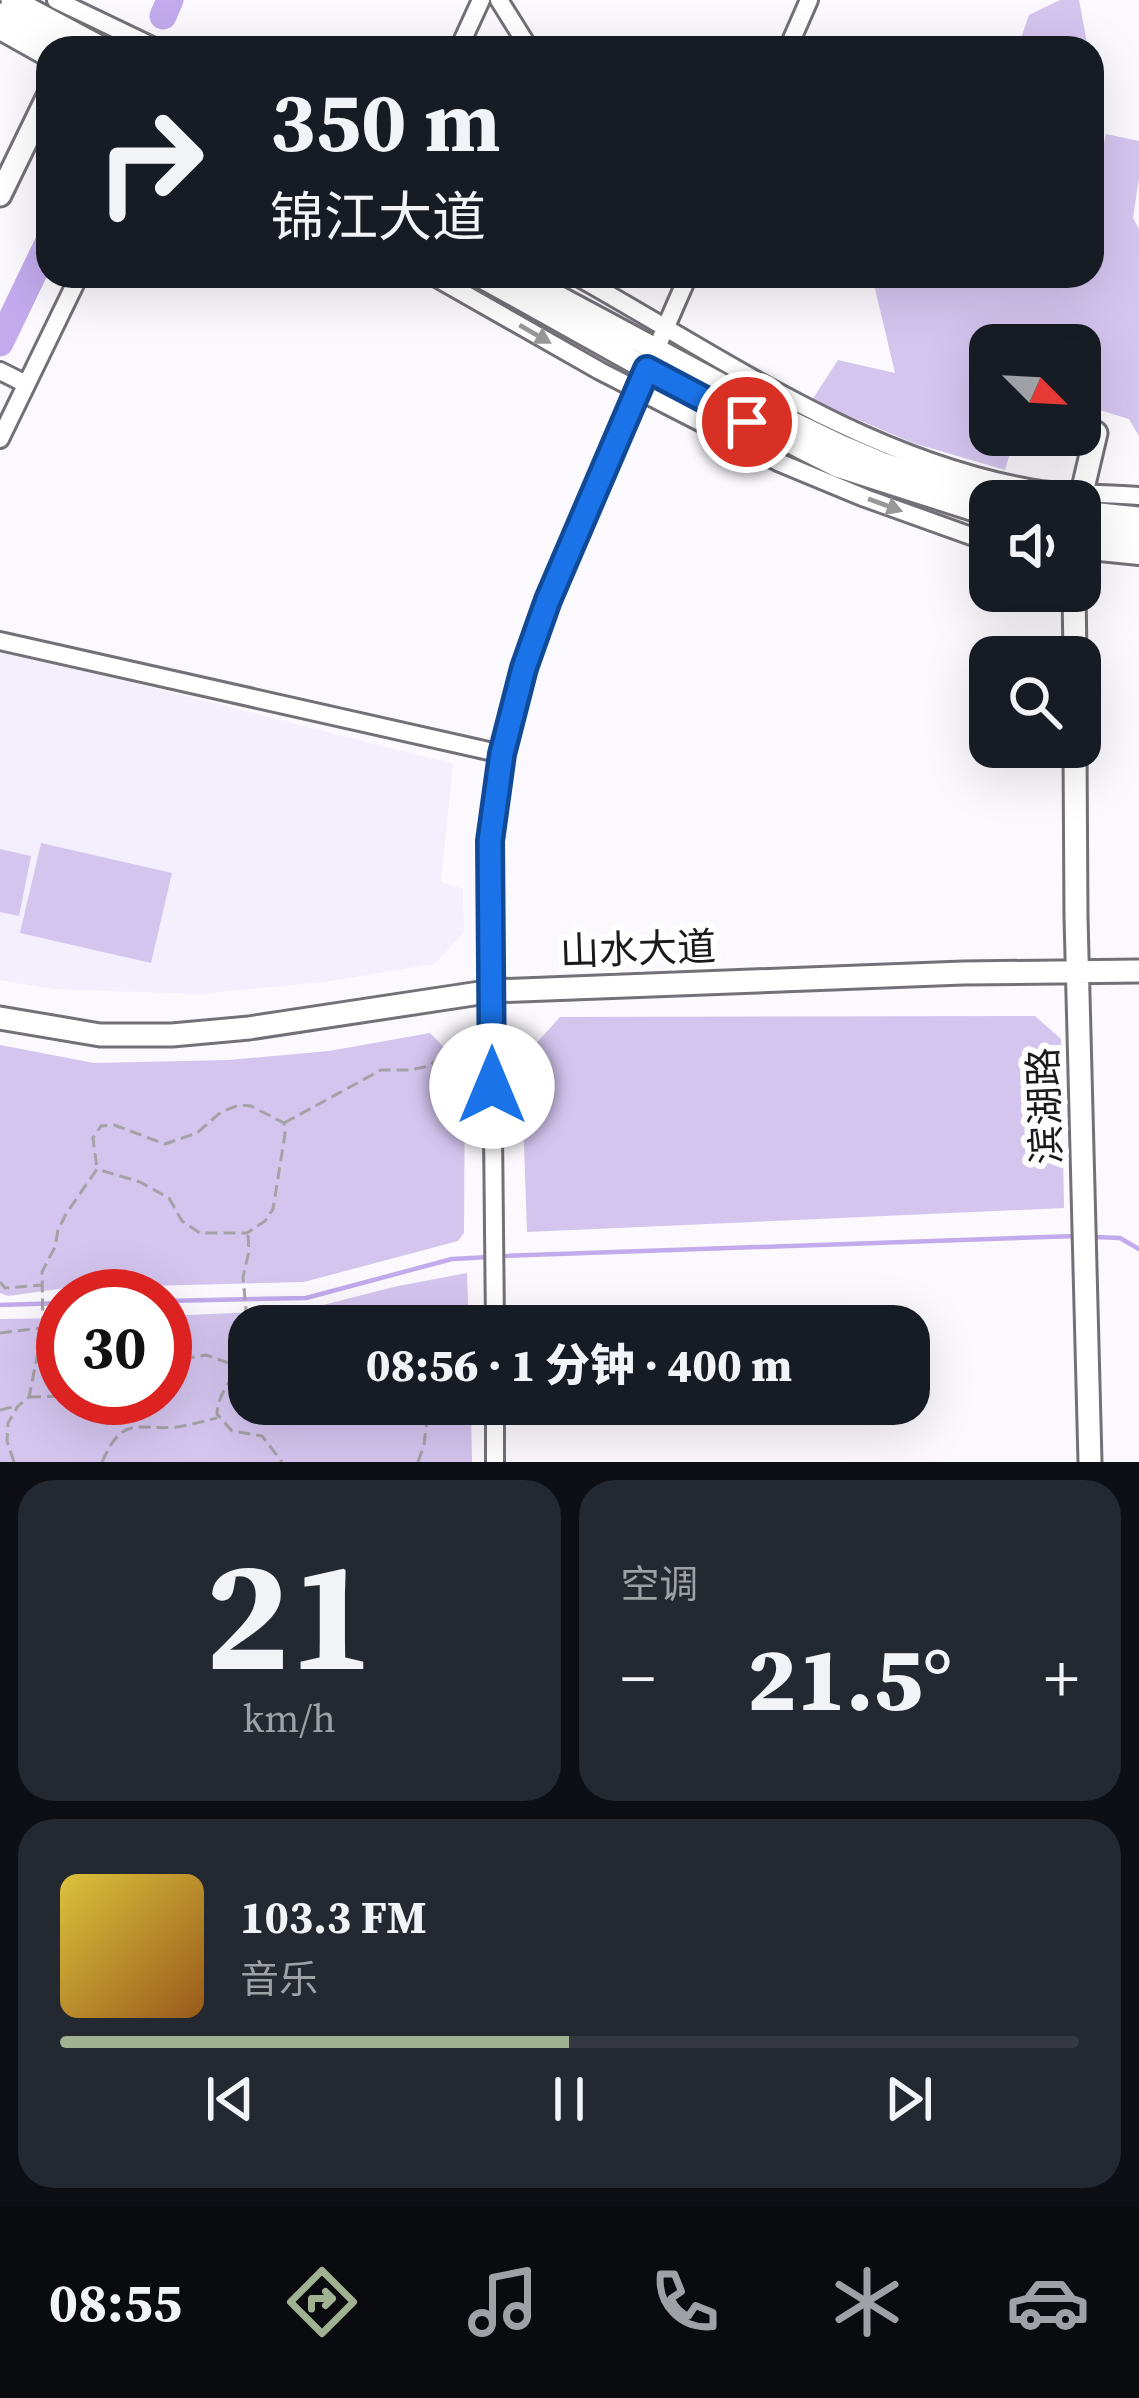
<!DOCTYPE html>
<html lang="zh">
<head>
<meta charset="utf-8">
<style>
  body { margin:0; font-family:"Source Serif 4","Noto Sans SC",serif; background:#242831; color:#f1f3f6; height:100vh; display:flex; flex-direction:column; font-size:45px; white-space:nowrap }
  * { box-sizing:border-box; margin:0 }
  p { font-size:39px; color:#9ea1a6 }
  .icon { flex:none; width:66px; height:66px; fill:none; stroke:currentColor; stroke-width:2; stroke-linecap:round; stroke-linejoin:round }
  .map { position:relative; height:1462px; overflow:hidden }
  .sheet { display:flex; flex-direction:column; gap:18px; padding:18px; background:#0d0f14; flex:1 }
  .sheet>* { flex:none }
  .hud { position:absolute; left:36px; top:36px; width:1068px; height:252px; border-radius:36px; box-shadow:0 12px 48px #0002; background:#171b24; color:#f1f3f6; overflow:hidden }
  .needle { width:78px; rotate:114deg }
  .controls { position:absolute; left:969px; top:324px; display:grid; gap:24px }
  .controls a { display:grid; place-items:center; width:132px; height:132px; border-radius:24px; background:#171b24; box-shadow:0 12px 48px #0002; font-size:60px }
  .speed { position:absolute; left:36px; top:1269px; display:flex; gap:24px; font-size:60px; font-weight:700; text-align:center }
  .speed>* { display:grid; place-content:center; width:156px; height:156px; border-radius:50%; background:#171b24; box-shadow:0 12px 48px #0002; line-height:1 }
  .speed .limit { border:18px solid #d22; background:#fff; color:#111 }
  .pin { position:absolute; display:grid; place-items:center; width:102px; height:102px; color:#fff; margin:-51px; border:6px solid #fff; border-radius:50%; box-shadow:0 3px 12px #0007 }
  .me { position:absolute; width:132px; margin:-66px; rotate:0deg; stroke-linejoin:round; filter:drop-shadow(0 0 9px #0008) }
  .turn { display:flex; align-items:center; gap:42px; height:252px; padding:0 36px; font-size:54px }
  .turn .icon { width:156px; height:156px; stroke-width:2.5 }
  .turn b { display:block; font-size:84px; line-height:102px }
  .big { font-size:90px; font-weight:800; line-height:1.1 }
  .sheet .widget { flex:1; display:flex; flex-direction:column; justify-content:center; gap:18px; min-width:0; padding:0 42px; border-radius:36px; background:#242831 }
  .sheet .dial { align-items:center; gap:0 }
  .dial b { font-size:156px; line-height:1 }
  .song { display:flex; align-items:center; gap:36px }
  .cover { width:144px; height:144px; border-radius:18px; background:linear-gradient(135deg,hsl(50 70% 55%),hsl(30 70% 35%)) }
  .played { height:12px; border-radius:6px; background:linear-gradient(90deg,#a1b293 50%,#363941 50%) }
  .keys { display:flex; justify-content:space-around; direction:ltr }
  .heat { display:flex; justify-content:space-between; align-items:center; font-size:66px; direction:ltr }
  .sheet .tiles { flex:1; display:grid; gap:18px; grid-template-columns:1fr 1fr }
  .widget:last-child { grid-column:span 2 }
  .trip { position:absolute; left:228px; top:1305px; width:702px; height:120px; border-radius:36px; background:#171b24; box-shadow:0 12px 48px #0002; font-weight:800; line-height:120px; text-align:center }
  .menu { display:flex; height:192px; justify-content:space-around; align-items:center; background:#090b0e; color:#9ea1a6 }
  .menu .icon { width:84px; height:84px }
  .menu .active { color:#a1b293 }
  .menu b { font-size:54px; color:#f1f3f6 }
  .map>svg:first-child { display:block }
</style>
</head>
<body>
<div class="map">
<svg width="1139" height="1462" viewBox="0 0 1139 1462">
  <rect width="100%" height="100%" fill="#fbf9fe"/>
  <!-- built -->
  <path fill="#f3effd" d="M0,649l453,115 -12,118 22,7 1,43 -29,32 -111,18 -126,12 -143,-5 -55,-9z"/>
  <!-- green -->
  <path fill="#d4c5ef" d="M1060,0h19l9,48h-82l13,-4 10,-29z
    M1106,134l33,7v37l-6,40 6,11v207l-10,-17 -49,-15v-59h-90v90h32l-8,5 -9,30 -92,-27 -101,-43 26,-40 57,13 -23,-97h220v-75z
    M41,843l131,30 -21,90 -131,-30z
    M0,849l31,7 -12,60 -19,-4z
    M1035,1016l26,23 3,169 -537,24 -6,-172 39,-43z
    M430,1033l35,35 -1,165 -6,8 -154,41 -238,6 -58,8 -8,-3v-248l94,18 134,-3 101,-9z
    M467,1273l2,53h-220v78h222l1,58h-472v-143l63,-1v80h102v-82l138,-6 95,-24z"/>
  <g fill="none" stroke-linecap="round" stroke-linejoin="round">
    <!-- stream -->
    <path stroke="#c2aaec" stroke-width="4.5" d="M1094,1237l26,1 19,11
      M500,1256l576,-20
      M165,1301l141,-3 146,-39 37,-2
      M0,1305l63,-2"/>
    <!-- river -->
    <path stroke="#c2aaec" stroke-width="27" d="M163,16l7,-16
      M0,343l48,-100"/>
    <!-- minor casing -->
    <g stroke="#737177" stroke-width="22">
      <path id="minor" d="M56,0l100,48
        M499,0l30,48
        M0,31l48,27
        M459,48l22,-48
        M788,48l21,-48
        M433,276l167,95 178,91 87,36 106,38 19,3
        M576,276c145,81 287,182 453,212 36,7 74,5 110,8
        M0,371l26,13
        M0,439l79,-163
        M1080,550l59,6
        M0,641l502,113
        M495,1326l-5,-485 12,-87 21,-86 24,-68 141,-324
        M495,1404v58"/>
    </g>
    <!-- tertiary casing -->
    <g stroke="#737177" stroke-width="27">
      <path id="tertiary" d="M12,0l90,48
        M0,14l61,34
        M0,195l48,-99
        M480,276l167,93 190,97 153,49
        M519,276l274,147 48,23 40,17 73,24 57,14
        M1080,501l16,-68
        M1080,512l59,6
        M1080,533l59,6
        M1074,591l1,66
        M1075,747l1,170 14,545
        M0,1018l100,17h72l77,-7 244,-37 470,-18 176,-2"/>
    </g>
    <!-- path -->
    <path stroke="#a4a2a6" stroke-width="3" stroke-dasharray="12 6" stroke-linecap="butt" d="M284,1123l97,-53h29l19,-4 28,-21
      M248,1235l1,16 -6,26 6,65
      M0,1282l5,6 36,-3
      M0,1333l41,-5
      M249,1343c-5,28 -31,43 -32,71l15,17 30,5 20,26
      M165,1362l41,-7 43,15
      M29,1397l34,-1
      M0,1410l16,-4
      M14,1462l-7,-21 1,-18 10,-17 11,-9 14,-69 -1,-56 13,-25 3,-17 8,-16 31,-45 43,13 29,16 13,23 18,12h47l18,-12 8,-12 12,-75 -1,-11 -33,-17 -12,-1 -18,7 -24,21 -32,11 -51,-19 -13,1 -8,12 4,31
      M102,1462c22,-49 35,-31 75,-35 13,-2 27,-6 40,-9
      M418,1462l6,-17 5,-41"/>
    <!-- minor -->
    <use href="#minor" stroke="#fff" stroke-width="16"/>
    <!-- tertiary -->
    <use href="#tertiary" stroke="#fff" stroke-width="21"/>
  </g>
  <!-- one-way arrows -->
  <defs><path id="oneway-solid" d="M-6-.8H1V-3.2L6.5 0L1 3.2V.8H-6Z" transform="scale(3)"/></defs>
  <g fill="#989898">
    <use href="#oneway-solid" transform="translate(535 334) rotate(30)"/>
    <use href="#oneway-solid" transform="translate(885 505) rotate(20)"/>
  </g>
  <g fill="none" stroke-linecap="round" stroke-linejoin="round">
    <!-- route casing -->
    <g stroke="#114b97" stroke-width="30">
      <path id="route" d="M492,1086l-2,-245 12,-87 22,-86 24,-68 99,-231 100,53"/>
    </g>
    <!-- route -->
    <use href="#route" stroke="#1a73e8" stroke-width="21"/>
  </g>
  <g text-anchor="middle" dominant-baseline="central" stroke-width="12" stroke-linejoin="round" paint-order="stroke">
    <!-- street labels -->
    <g font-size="39" fill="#1a191b" stroke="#fff">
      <text transform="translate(638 949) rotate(-2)">山水大道</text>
      <text transform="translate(1045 1106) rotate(-92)">滨湖路</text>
    </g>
  </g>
</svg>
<div class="controls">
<a><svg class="needle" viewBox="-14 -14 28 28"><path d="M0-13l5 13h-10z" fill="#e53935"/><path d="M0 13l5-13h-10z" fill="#9ea1a6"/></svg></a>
<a><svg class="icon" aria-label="sound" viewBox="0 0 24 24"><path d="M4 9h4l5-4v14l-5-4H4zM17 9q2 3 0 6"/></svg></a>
<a><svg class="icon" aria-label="search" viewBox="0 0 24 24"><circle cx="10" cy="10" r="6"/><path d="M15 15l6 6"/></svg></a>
</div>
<div class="speed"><div class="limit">30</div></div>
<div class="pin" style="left:747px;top:422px;background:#d93025"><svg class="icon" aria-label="arrive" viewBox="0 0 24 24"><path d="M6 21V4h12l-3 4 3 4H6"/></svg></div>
<svg class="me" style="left:492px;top:1086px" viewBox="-20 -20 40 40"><circle r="19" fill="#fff"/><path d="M0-13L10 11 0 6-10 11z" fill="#1a73e8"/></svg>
<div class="trip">08:56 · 1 分钟 · 400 m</div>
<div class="hud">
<div class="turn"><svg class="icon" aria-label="right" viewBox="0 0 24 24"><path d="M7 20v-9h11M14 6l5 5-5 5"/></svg><div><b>350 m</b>锦江大道</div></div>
</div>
</div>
<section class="sheet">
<div class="tiles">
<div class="widget dial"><b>21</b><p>km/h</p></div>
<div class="widget"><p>空调</p>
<div class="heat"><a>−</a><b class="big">21.5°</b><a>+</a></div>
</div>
<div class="widget">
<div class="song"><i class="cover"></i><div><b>103.3 FM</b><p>音乐</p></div></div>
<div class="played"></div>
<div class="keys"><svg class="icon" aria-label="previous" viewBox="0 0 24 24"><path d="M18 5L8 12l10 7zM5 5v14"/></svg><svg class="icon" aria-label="pause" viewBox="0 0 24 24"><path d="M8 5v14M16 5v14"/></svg><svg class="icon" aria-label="next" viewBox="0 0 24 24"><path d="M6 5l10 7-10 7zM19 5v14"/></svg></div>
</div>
</div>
</section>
<nav class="menu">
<b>08:55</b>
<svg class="icon active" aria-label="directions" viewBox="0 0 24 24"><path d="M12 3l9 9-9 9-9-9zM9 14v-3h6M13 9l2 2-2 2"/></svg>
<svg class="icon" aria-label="music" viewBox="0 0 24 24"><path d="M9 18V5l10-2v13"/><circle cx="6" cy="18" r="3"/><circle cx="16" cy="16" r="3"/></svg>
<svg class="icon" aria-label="phone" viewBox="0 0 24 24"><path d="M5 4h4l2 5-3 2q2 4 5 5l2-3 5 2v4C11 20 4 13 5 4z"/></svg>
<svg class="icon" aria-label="climate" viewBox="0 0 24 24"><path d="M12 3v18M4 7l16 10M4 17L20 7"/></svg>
<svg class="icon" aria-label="car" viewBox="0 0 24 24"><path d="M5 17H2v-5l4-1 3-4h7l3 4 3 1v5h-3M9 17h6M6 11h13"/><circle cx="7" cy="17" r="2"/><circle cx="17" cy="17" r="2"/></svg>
</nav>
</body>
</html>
